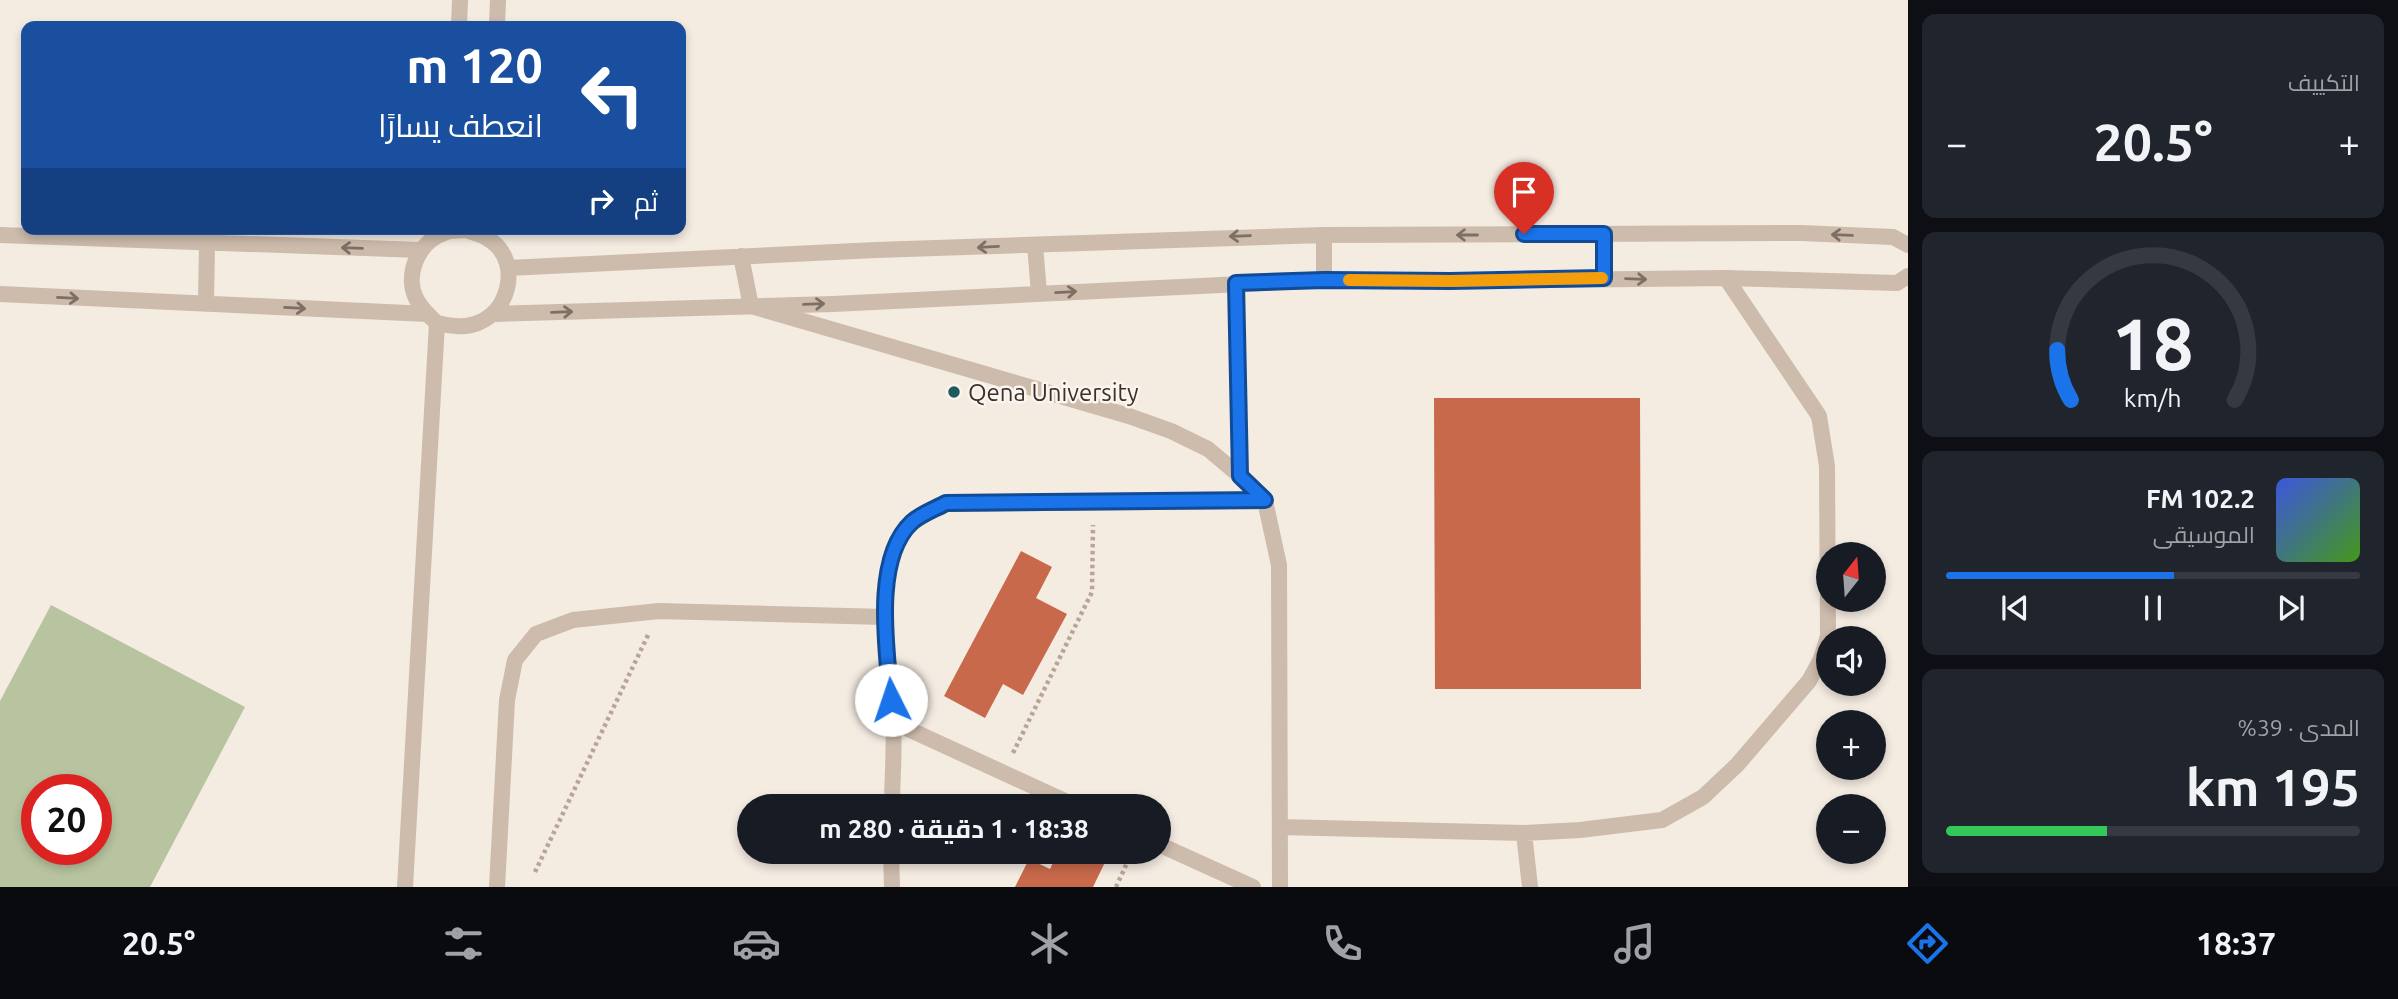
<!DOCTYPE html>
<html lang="ar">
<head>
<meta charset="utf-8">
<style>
  body { margin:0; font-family:Ubuntu,Cairo,sans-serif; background:#20242c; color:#f1f3f6; direction:rtl; height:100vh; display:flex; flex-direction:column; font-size:26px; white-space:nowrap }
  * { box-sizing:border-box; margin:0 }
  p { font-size:23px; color:#9ea1a6 }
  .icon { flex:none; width:38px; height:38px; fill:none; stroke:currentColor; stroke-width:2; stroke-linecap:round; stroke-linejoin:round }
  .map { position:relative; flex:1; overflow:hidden; direction:ltr }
  .sheet { display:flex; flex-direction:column; gap:14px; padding:14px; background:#0d0f14; width:490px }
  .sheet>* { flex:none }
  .guide { position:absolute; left:21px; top:21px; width:665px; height:214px; border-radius:14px; box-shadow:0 4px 10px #0003; direction:rtl; background:#1a4fa0; color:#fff; overflow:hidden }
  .needle { width:46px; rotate:17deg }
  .tools { position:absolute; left:1816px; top:542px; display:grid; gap:14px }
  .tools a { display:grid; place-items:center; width:70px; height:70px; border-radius:50%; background:#171b24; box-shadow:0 4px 10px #0003; font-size:35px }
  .speed { position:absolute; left:21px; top:774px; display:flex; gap:14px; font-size:35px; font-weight:700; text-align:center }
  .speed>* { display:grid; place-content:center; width:91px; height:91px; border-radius:50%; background:#171b24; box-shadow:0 4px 10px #0003; line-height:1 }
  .speed .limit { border:10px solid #d22; background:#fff; color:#111 }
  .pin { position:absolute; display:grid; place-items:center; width:60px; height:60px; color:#fff; margin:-72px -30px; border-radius:50% 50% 50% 0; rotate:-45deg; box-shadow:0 0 7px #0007 }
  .pin .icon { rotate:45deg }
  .me { position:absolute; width:77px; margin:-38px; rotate:356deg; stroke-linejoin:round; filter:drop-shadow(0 0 5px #0008) }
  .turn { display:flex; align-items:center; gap:24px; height:147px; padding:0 28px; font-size:32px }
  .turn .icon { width:91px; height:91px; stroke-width:2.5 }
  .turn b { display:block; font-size:49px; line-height:60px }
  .then { display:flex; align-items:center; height:66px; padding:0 28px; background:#0003; gap:14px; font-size:26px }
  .big { font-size:52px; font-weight:700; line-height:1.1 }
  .sheet .card { flex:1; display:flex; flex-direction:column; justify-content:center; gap:10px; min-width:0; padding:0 24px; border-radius:14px; background:#20242c }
  .sheet .dial { align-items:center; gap:0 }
  .dial svg { height:182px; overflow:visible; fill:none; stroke:#363941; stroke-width:7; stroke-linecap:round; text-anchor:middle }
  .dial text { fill:#f1f3f6; stroke:none }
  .song { display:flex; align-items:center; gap:21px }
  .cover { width:84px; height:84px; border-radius:10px; background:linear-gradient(135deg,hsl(230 70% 55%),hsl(100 70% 35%)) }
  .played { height:7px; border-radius:4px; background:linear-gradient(90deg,#1a73e8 55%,#363941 55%) }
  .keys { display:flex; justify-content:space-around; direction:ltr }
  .heat { display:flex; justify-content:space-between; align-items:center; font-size:38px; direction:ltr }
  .charge { height:10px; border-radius:5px; background:linear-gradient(90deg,#34c759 39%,#363941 0) }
  .trip { position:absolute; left:737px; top:794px; width:434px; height:70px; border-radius:35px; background:#171b24; box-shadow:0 4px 10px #0003; font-weight:700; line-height:70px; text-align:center; direction:rtl }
  .menu { display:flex; height:112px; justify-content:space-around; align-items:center; background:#090b0e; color:#9ea1a6 }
  .menu .icon { width:49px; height:49px }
  .menu .active { color:#1a73e8 }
  .menu b { font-size:32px; color:#f1f3f6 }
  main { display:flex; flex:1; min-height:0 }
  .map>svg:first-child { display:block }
</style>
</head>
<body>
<main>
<section class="sheet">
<div class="card"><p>التكييف</p>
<div class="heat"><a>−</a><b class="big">20.5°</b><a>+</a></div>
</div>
<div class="card dial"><svg viewBox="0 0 100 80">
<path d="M14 69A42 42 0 1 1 86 69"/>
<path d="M14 69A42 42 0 0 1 8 47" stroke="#1a73e8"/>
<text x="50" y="56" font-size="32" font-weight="700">18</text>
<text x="50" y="72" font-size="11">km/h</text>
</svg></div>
<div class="card">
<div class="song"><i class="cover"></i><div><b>102.2 FM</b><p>الموسيقى</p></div></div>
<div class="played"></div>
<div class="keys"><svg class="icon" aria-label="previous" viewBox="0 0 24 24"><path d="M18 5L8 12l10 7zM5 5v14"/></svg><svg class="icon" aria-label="pause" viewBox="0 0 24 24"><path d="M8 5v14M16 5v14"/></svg><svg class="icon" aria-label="next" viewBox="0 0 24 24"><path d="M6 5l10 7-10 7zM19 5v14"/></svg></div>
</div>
<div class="card"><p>المدى · 39%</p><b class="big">195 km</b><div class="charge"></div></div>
</section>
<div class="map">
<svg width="1908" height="887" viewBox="0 0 1908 887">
  <rect width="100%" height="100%" fill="#f4ebe1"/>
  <!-- green -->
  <path fill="#b8c4a0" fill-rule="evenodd" d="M51,605l194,102 -95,180h-150v-186zM37,789h59v60h-59z"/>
  <!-- building -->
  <path fill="#c8694b" d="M1434,398h206l1,291h-206z
    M1021,551l31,16 -16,31 31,16 -44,81 -20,-11 -18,34 -41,-22z
    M1058,852h42l8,4 -15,31h-78l14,-28 21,10z"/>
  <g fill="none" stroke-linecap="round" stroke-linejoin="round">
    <!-- path -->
    <path stroke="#b9a596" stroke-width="4.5" stroke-dasharray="3.5 3.5" stroke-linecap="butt" d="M1013,753l79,-161 1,-67
      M535,872l114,-239
      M1116,887l16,-35"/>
    <!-- lane -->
    <path stroke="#cdbbac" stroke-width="16" d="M459,26l1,-26
      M497,26l1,-26
      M466,230c13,4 24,7 33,18 19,24 8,62 -19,74 -14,7 -29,4 -43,1 -7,-6 -14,-13 -19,-21 -15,-25 -1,-59 26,-69 6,-3 15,-2 22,-3z
      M0,235l420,15
      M1324,235v45
      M1035,245l4,48
      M741,256l10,50 378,110 42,15 37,18 32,27
      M508,268l368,-18 448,-15 477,-2 92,4 15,8
      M1604,278v-44
      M1236,283l4,193 25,25 14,64 1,322
      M0,294l428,20
      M206,304l1,-61
      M494,314l339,-10 491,-24 126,1 276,-3 171,5 11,-7
      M893,722l185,85
      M892,807c0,-29 3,-58 1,-87 -3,-48 -18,-133 3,-177 10,-21 30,-29 50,-39l319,-3
      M1280,827l244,6 56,-3 82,-10 41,-23 34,-32 72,-84 12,-22 7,-23 -1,-170 -8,-50 -93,-138
      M1524,833l6,54
      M1158,844l95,43
      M891,852l1,35
      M405,887l32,-564
      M497,887l10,-187 8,-40 21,-26 37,-14 86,-9 226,6"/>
  </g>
  <!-- one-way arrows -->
  <defs><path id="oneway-shaft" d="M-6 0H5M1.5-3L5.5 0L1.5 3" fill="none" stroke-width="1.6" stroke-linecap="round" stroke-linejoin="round" transform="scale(1.75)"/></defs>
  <g stroke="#7d6f65">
    <use href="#oneway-shaft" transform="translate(1467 235) rotate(180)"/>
    <use href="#oneway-shaft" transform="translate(1842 235) rotate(-178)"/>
    <use href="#oneway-shaft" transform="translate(1240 236) rotate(178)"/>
    <use href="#oneway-shaft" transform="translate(988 247) rotate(177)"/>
    <use href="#oneway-shaft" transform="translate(352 248) rotate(-178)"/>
    <use href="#oneway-shaft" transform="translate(1636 279) rotate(2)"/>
    <use href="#oneway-shaft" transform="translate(1066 292) rotate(-3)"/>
    <use href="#oneway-shaft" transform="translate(68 298) rotate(3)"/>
    <use href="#oneway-shaft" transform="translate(814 304) rotate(-2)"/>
    <use href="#oneway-shaft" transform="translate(295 308) rotate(3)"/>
    <use href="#oneway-shaft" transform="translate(562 312) rotate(-2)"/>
  </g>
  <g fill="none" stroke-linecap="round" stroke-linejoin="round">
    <!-- route casing -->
    <g stroke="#114b97" stroke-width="18">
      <path id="route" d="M891,700c-4,-49 -19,-141 21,-178 9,-8 23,-13 34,-19l319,-3 -25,-24 -4,-193 88,-3 126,1 154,-3v-44h-80"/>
    </g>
    <!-- route -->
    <use href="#route" stroke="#1a73e8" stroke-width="12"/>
    <!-- slow -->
    <path stroke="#f59e0b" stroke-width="12" d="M1349,280l101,1 152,-3"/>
  </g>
  <!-- markers -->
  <circle fill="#1f5a5e" stroke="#fbf5ee" stroke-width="2.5" cx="954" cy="392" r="7"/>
  <g text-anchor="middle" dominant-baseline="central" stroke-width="5" stroke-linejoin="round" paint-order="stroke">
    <!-- poi labels -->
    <g font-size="24" fill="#3b302b" stroke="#fbf5ee" text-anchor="start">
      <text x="968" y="392">Qena University</text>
    </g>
  </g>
</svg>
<div class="tools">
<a><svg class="needle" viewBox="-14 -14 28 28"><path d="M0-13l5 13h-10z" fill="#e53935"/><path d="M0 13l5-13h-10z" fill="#9ea1a6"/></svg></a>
<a><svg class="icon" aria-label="sound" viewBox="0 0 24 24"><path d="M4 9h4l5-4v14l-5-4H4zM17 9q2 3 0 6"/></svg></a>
<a>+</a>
<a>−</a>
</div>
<div class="speed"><div class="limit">20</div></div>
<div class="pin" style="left:1524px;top:234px;background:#d93025"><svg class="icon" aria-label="arrive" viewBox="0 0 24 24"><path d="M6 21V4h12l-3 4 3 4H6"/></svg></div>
<svg class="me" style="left:891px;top:700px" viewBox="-20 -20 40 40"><circle r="19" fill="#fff"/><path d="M0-13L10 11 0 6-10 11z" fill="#1a73e8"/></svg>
<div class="trip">18:38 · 1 دقيقة · 280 m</div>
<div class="guide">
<div class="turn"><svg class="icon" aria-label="left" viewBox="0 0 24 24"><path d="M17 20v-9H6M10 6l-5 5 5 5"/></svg><div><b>120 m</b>انعطف يسارًا</div></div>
<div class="then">ثم<svg class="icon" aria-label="right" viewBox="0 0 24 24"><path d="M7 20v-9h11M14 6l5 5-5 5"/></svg></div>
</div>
</div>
</main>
<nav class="menu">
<b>18:37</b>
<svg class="icon active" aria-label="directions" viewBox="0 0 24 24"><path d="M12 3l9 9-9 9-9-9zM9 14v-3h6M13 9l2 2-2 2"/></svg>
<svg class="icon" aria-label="music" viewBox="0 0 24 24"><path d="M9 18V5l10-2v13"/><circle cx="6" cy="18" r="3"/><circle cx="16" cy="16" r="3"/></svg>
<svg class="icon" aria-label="phone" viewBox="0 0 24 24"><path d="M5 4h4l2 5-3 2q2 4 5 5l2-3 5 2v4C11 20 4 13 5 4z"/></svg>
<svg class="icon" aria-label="climate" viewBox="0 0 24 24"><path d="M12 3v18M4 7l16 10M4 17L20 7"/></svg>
<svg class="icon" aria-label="car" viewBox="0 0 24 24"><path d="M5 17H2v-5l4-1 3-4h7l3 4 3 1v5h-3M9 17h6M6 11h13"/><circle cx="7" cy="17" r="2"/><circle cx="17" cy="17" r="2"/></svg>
<svg class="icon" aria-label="filters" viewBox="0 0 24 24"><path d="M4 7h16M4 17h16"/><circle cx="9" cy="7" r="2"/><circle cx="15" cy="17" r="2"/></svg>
<b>20.5°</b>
</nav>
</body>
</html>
